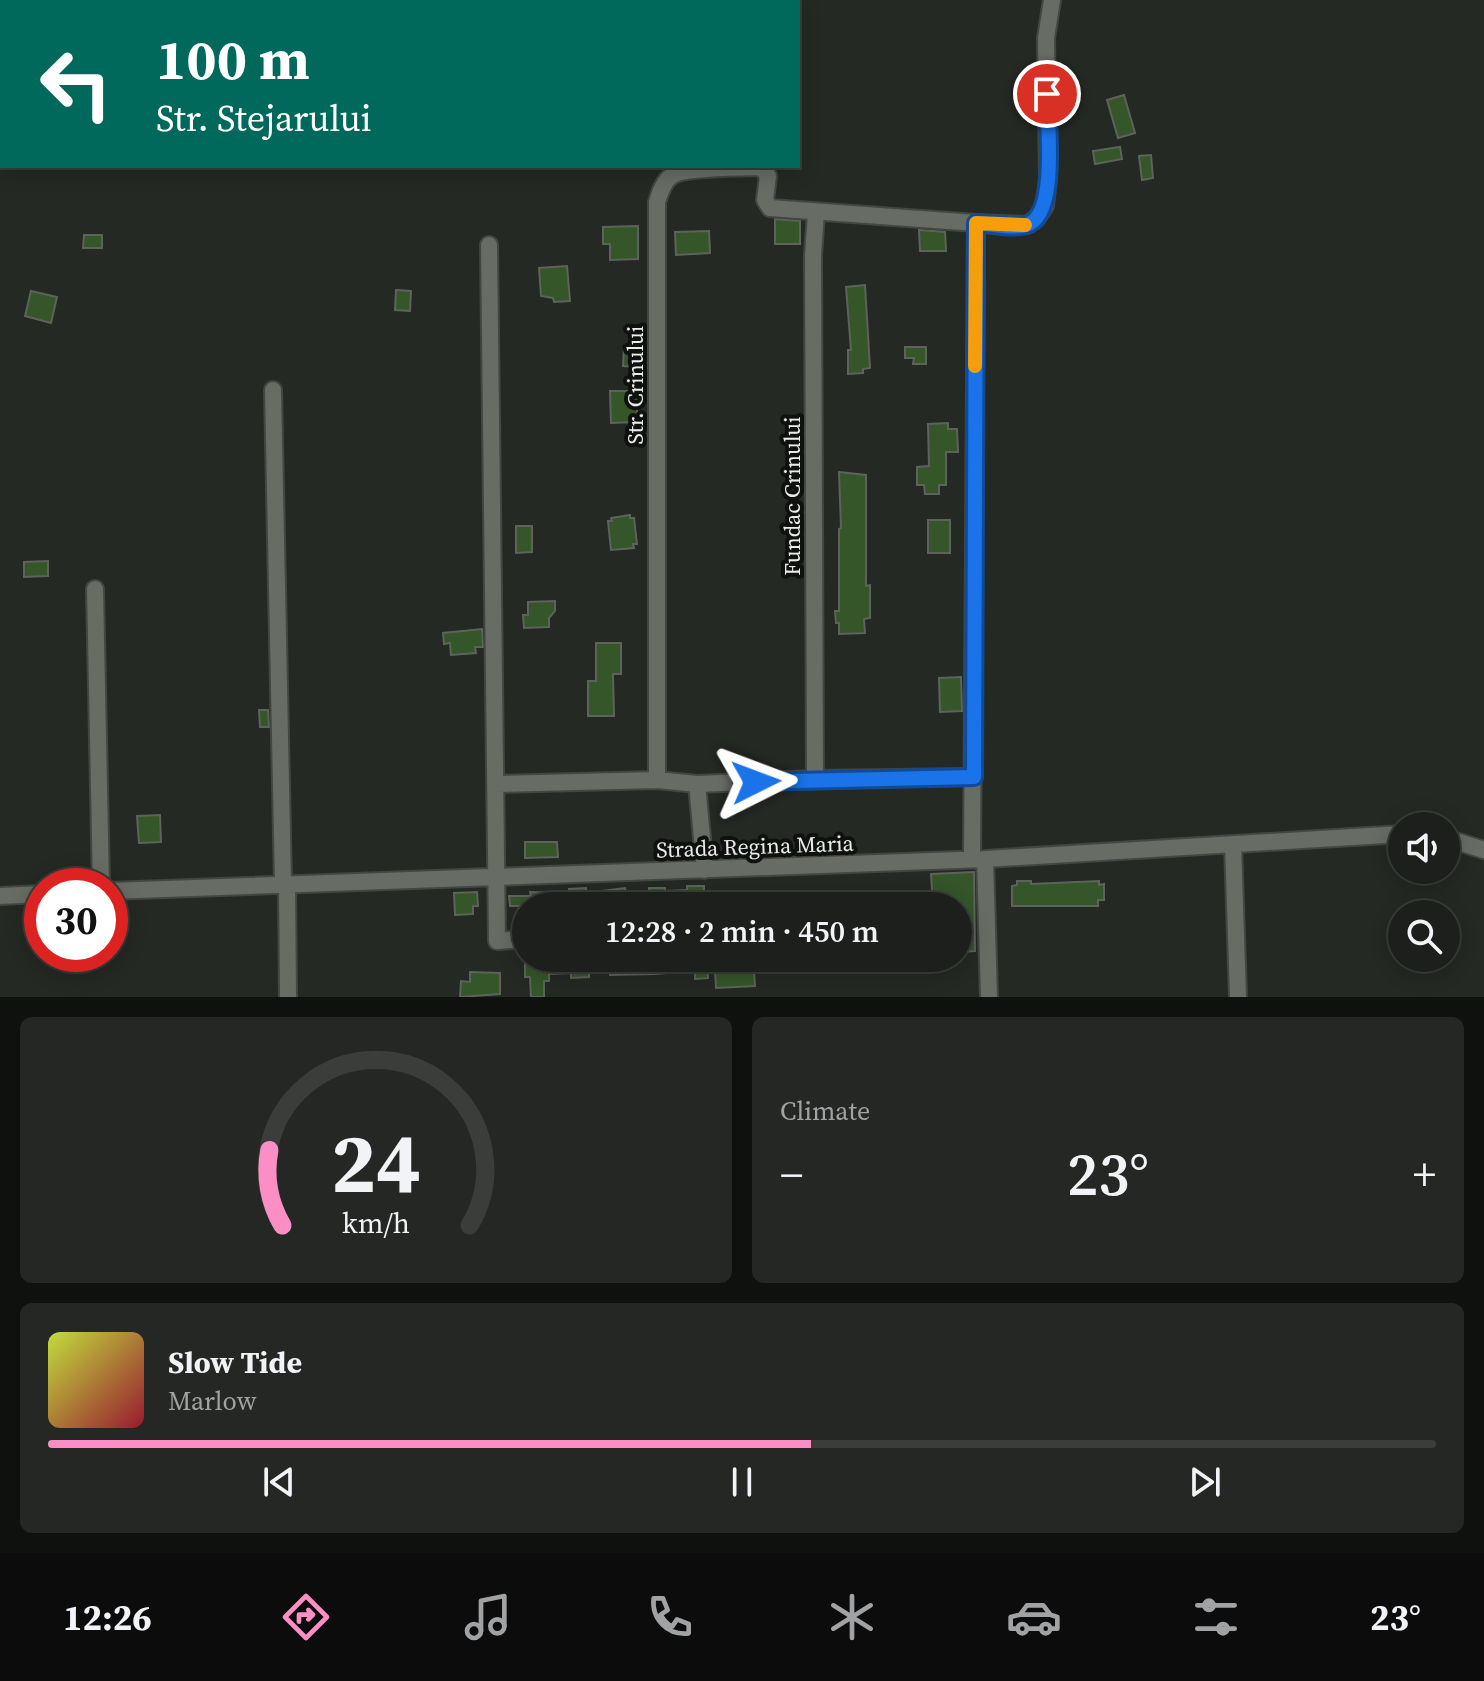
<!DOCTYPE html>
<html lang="en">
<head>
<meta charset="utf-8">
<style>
  body { margin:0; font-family:"Source Serif 4",serif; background:#252724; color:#f1f3f6; height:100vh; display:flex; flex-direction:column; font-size:30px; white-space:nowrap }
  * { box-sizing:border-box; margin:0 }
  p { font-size:26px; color:#a0a2a3 }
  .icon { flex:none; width:44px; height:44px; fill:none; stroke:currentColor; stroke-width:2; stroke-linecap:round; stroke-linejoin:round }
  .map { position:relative; height:997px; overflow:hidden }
  .side { display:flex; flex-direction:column; gap:20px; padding:20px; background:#0f110f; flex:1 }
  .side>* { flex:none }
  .guide { position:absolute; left:0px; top:0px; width:800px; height:168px; box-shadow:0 4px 20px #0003,0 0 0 2px #3a3d3a; background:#00695c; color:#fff; overflow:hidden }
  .tools { position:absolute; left:1388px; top:812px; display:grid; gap:16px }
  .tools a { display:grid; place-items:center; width:72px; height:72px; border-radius:50%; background:#1c1f1b; box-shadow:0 4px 20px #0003,0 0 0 2px #3a3d3a; font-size:40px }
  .speed { position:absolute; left:24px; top:868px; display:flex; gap:16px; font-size:40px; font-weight:700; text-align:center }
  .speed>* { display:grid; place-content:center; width:104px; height:104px; border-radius:50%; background:#1c1f1b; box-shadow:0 4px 20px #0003,0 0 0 2px #3a3d3a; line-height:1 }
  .speed .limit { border:12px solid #d22; background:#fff; color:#111 }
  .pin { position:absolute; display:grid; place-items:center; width:68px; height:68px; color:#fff; margin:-34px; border:4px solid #fff; border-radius:50%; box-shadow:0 2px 8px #0007 }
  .me { position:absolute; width:88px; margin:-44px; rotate:87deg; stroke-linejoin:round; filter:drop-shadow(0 0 6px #0008) }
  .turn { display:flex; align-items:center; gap:28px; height:168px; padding:0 24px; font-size:36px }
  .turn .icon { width:104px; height:104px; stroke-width:2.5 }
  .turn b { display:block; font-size:56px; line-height:68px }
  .big { font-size:60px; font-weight:600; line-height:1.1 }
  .side .tile { flex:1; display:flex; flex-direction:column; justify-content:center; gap:12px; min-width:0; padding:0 28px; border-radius:12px; background:#252724 }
  .side .dial { align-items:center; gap:0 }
  .dial svg { height:208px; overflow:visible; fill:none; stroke:#3a3d3a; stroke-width:7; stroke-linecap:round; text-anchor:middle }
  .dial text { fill:#f1f3f6; stroke:none }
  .song { display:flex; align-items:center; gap:24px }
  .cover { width:96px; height:96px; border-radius:12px; background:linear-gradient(135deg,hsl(70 70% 55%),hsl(350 70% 35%)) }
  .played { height:8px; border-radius:4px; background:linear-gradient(90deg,#fb8fc5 55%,#3a3d3a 55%) }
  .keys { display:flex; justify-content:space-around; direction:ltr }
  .heat { display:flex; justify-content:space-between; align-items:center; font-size:44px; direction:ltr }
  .side .tiles { flex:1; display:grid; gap:20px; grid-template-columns:1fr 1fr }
  .tile:last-child { grid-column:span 2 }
  .trip { position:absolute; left:512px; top:892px; width:460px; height:80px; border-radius:40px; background:#1c1f1b; box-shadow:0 4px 20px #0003,0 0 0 2px #3a3d3a; font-weight:600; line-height:80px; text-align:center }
  .menu { display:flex; height:128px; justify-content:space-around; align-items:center; background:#0b0c0b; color:#a0a2a3 }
  .menu .icon { width:56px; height:56px }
  .menu .on { color:#fb8fc5 }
  .menu b { font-size:36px; color:#f1f3f6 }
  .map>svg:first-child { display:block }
</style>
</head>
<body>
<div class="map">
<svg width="1484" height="997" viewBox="0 0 1484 997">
  <rect width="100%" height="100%" fill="#252924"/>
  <!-- building -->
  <path fill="#345629" stroke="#5e625c" stroke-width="2" d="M1124,95l11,38 -17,5 -11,-38z
    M1120,147l2,12 -27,5 -2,-13z
    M1151,155l2,23 -11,2 -3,-24z
    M775,219l25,2v23h-25z
    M638,226v33l-28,1v-16h-7v-17z
    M919,230l26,2 1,19h-26z
    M709,231l1,22 -34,2 -1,-23z
    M84,235h18v13h-19z
    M567,266l3,35 -16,1 -1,-4 -12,-2 -2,-28z
    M865,285l5,83 -7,1v4l-15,1v-24h3l-5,-63z
    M396,290l15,1 -1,20 -15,-1z
    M31,291l26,6 -6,26 -26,-7z
    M624,346l15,1 -1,20 -15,-1z
    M905,347h21v17h-13l1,-6h-9z
    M610,391h27v31l-26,1z
    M948,423v6h9l1,23h-12v33h-7v9h-14l-1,-9h-7v-18l12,-1 -1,-42z
    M839,472l27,3v111l4,-1v33l-6,1 1,14 -26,1v-11h-3l-1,-12h4v-82l2,-1z
    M630,515v3h4l3,26h-4l1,4 -23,2 -3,-29h4l-1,-3z
    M928,520h22v33h-22z
    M516,526h16v26l-16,1z
    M48,561v15l-24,1v-15z
    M555,601v10l-6,7v9l-25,1 -1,-13h5v-13z
    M482,629l1,18h-8l1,6 -25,2 -1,-12 -6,1 -1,-11z
    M596,643h25v31h-8l1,42h-26v-35h8z
    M961,677l1,34 -22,1 -1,-34z
    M259,710h9l1,17h-9z
    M160,815l1,27 -22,1 -2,-27z
    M525,842h32l1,15 -33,1z
    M974,872l1,79 -17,1v-49l-25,2 -2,-31z
    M1017,881h14v3l68,-3v4l5,-1v16h-6v6h-86v-20l5,-1z
    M687,886h17v10l25,-2 1,12h-220l-1,-10h22l-1,-4 39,1v-4l17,-1v5l39,-5 1,5 23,-1v-4h16v3l22,-1z
    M772,891v15h-15l-1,-14z
    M477,892l1,14h-5v8l-18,1 -1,-22z
    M525,958h182l1,20 -13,1v-6h-6v-4h-22v4l-12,1 -45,1v-5l-21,1v6l-18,1v-5l-22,1v7h-5v16h-13l-1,-20h-5z
    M754,970l1,16 -39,2 -1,-16z
    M470,972l30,1v21l-40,3 1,-16 9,1z"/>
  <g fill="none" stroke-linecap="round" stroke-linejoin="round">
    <!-- minor casing -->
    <g stroke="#434642" stroke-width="20">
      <path id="minor" d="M109,0l3,2
        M12,2l4,-2
        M0,8l2,-1
        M489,245l8,696 29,-2
        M273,390l10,494
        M95,589l6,297
        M815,779l-2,-523 3,-44
        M657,780v-578c3,-10 7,-22 16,-27 13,-8 67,-7 84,-8l6,2 5,7 -3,24 5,8 206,15
        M496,784l161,-4 40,4 118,-5 159,-2
        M697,784l8,86
        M1446,838l38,12
        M1233,844l5,153
        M972,859l4,-636 51,2 9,-6 9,-13 3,-28 -2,-140 6,-38
        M985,859l4,138
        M287,883l1,114
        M110,891l875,-32 417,-25
        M0,896l42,-2"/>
    </g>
    <!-- minor -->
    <use href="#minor" stroke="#676c65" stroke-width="16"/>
  </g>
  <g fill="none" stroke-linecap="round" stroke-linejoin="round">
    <!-- route casing -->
    <g stroke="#114b97" stroke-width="20">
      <path id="route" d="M756,782l218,-5 2,-554c15,1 36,6 50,2 33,-8 21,-104 21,-131"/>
    </g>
    <!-- route -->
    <use href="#route" stroke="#1a73e8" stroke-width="14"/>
    <!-- slow -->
    <path stroke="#f59e0b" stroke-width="14" d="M975,366l1,-143 49,2"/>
  </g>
  <g text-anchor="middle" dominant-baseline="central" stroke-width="8" stroke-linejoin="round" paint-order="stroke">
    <!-- street labels -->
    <g font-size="22" fill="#e9ece8" stroke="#0f110f">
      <text transform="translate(635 385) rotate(-90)">Str. Crinului</text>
      <text transform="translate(792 496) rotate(-90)">Fundac Crinului</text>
      <text transform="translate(755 846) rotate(-2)">Strada Regina Maria</text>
    </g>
  </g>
</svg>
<div class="tools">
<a><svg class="icon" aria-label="sound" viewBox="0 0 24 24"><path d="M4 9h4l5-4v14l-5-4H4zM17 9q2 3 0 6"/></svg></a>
<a><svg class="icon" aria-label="search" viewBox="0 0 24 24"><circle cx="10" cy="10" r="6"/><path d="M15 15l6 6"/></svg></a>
</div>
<div class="speed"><div class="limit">30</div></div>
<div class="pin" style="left:1047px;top:94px;background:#d93025"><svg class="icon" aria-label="arrive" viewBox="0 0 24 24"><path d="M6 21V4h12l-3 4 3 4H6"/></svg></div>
<svg class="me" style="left:756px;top:782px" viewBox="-20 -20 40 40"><path d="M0-17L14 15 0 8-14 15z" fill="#1a73e8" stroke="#fff" stroke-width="4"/></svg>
<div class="trip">12:28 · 2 min · 450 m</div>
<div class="guide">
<div class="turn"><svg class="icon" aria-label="left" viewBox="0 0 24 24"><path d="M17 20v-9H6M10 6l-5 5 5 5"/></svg><div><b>100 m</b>Str. Stejarului</div></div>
</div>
</div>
<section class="side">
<div class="tiles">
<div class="tile dial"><svg viewBox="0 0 100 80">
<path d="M14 69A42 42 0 1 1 86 69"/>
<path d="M14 69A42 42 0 0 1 9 40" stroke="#fb8fc5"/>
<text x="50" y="56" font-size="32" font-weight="700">24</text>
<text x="50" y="72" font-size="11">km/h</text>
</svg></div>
<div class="tile"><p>Climate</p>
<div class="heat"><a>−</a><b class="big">23°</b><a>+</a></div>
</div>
<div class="tile">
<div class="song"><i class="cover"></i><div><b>Slow Tide</b><p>Marlow</p></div></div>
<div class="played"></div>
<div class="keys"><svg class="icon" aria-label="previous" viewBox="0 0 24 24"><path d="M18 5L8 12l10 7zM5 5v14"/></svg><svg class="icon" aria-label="pause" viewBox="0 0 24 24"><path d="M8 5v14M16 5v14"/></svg><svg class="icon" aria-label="next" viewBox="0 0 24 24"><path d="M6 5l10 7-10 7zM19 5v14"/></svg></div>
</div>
</div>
</section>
<nav class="menu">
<b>12:26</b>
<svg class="icon on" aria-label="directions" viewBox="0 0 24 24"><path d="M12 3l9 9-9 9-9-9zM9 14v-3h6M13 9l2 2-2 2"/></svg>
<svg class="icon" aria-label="music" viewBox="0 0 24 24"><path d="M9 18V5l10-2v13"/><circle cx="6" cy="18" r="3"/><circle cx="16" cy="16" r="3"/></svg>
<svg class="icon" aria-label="phone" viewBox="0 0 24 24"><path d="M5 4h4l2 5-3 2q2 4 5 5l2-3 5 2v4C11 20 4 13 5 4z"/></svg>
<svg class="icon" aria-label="climate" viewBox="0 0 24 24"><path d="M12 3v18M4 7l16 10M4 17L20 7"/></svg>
<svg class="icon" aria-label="car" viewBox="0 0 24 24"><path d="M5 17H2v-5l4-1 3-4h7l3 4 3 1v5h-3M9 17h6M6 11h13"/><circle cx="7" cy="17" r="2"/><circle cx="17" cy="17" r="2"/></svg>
<svg class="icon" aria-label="filters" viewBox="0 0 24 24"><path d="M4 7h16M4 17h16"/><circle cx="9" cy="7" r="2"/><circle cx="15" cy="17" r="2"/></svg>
<b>23°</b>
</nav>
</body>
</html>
